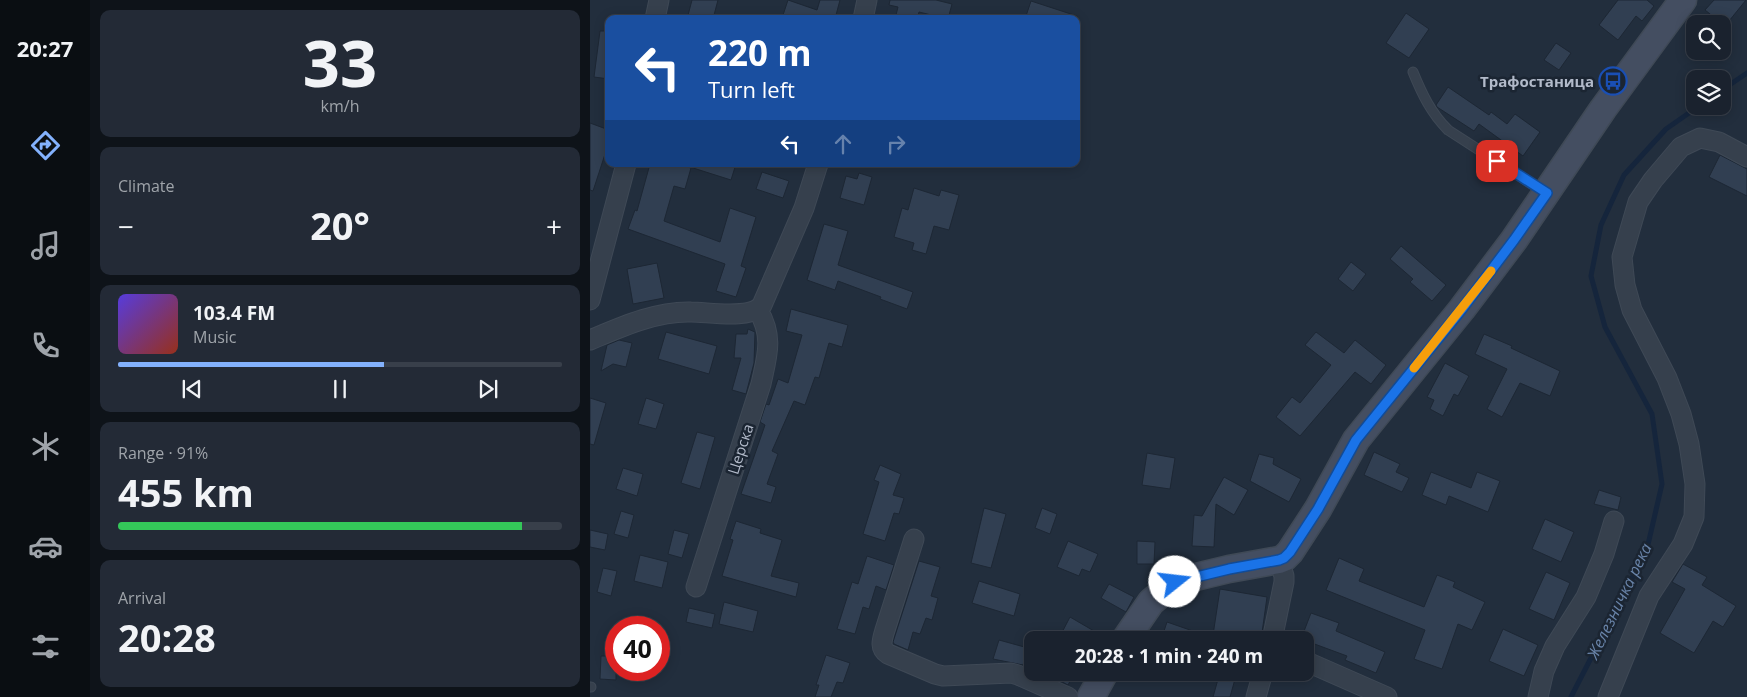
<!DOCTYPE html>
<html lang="en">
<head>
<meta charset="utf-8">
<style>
  body { margin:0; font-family:"Open Sans",sans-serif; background:#232a36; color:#f1f3f6; height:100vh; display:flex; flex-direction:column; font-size:19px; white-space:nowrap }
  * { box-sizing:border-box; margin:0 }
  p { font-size:16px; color:#9fa4aa }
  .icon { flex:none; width:28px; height:28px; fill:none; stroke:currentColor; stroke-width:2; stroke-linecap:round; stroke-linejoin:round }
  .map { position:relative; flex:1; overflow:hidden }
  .details { display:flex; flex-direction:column; gap:10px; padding:10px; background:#0e1319; width:500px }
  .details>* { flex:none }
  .hud { position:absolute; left:15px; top:15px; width:475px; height:152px; border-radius:10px; box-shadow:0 2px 12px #0003,0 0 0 1px #383f4a; background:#1a4fa0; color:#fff; overflow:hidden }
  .fabs { position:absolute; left:1096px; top:15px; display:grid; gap:10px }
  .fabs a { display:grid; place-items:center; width:45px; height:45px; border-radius:10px; background:#1a222e; box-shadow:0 2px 12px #0003,0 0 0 1px #383f4a; font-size:25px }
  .speed { position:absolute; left:15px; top:616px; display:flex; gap:10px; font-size:25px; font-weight:700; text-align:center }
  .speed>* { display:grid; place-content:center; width:65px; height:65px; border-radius:50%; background:#1a222e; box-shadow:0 2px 12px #0003,0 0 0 1px #383f4a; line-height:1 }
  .speed .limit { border:8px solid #d22; background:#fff; color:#111 }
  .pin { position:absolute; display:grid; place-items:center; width:42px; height:42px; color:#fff; margin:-21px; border-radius:10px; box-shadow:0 2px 8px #0006 }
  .me { position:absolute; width:55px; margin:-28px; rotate:74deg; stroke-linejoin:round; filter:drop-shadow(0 0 4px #0008) }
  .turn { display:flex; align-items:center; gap:18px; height:105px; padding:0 20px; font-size:22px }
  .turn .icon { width:65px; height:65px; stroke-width:2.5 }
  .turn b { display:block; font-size:35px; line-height:42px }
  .lanes { display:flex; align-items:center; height:48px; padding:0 20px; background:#0003; justify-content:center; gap:25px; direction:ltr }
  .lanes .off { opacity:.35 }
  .big { font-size:38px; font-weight:700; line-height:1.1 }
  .details .widget { flex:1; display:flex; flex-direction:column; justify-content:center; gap:8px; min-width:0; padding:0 18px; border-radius:10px; background:#232a36 }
  .details .dial { align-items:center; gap:0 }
  .dial b { font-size:65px; line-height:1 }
  .song { display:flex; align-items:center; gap:15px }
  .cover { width:60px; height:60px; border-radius:8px; background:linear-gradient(135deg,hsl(250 70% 55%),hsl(10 70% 35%)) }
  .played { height:5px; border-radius:2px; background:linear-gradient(90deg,#83b1fc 60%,#383f4a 60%) }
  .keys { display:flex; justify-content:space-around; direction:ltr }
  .heat { display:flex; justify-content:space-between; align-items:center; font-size:28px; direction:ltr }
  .charge { height:8px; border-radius:4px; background:linear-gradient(90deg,#34c759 91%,#383f4a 0) }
  .trip { position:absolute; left:434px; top:631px; width:290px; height:50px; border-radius:10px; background:#1a222e; box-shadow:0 2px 12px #0003,0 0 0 1px #383f4a; font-weight:700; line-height:50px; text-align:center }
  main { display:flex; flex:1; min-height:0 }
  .menu { display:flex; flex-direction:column; width:90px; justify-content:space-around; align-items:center; background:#0a0e12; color:#9fa4aa }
  .menu .icon { width:35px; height:35px }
  .menu .active { color:#83b1fc }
  .menu b { font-size:22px; color:#f1f3f6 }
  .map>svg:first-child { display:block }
</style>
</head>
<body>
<main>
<nav class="menu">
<b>20:27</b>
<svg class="icon active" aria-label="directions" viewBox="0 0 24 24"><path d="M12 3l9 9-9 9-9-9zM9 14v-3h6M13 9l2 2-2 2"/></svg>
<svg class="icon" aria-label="music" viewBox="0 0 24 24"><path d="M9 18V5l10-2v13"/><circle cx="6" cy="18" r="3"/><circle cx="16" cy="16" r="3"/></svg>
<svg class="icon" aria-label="phone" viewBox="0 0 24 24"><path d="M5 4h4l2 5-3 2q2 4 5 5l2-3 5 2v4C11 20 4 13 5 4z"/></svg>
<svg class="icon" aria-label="climate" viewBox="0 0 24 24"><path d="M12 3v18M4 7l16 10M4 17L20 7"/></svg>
<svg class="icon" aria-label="car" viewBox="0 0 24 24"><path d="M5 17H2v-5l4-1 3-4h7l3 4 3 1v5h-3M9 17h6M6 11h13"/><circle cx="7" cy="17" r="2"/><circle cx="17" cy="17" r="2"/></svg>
<svg class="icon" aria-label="filters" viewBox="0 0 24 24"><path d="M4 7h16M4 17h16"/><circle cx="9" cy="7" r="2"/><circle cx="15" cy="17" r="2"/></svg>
</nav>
<section class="details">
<div class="widget dial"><b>33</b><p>km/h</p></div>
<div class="widget"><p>Climate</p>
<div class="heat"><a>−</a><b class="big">20°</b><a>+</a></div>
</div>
<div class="widget">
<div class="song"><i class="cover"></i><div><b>103.4 FM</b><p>Music</p></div></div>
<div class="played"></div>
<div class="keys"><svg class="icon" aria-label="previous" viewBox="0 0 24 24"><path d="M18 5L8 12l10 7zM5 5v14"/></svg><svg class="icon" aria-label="pause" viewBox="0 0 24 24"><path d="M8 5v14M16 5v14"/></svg><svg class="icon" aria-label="next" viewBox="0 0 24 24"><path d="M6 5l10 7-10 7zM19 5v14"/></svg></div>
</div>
<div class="widget"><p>Range · 91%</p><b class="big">455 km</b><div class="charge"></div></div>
<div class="widget"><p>Arrival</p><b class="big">20:28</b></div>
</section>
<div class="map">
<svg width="1157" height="697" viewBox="0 0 1157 697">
  <rect width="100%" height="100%" fill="#222e3d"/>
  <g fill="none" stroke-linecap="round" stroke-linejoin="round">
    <!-- stream -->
    <path stroke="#15253c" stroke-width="5" d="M1132,90l25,-17
      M981,697l76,-148 15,-65 -10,-70 -47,-87 -14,-51 10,-51 23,-50 42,-46 33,-23"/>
  </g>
  <!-- building -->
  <path fill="#313f52" stroke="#1d2734" d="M102,0h26l-5,19h-26z
    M198,0l29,10 3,-10h20l-5,19h-40l-12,-4z
    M300,0h46l16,4 -4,15 -29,-7 -2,7h-22l3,-12 -9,-2z
    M1028,0h29l7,6 -12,15 -6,-5 -18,24 -19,-15z
    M1124,0h32l-21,26 -20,-16z
    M441,1l46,15v3h-52z
    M816,13l23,16 -20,29 -23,-15z
    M10,31h9v48l-15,-2z
    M966,43l15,10 -12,17 -15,-10z
    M858,87l41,28 2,-3 16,12 8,-10 25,18 -17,24 -44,-32 -5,7 -37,-24 -1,-2z
    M0,123l19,7v12l-16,49 -3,-1z
    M1130,155l27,14v27l-38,-19z
    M60,164h26l15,4 -6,21 -11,-3 -10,35 56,21 10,-34 26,9 -15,49 5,2 -10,29 -20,-6 9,-27 -97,-35 7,-19 2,1z
    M100,164h46l-5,16 -41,-13z
    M172,172l27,9 -6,17 -27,-9z
    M269,173l13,4 -8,28 -24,-7 6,-22 11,3z
    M324,188l25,8 2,-6 18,5 -10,35 -15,-4 -8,28 -14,-4 2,-7 -20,-6 8,-29 6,2z
    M234,224l24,7 -10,34 75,27 -6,17 -27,-10 1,-2 -43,-16 -3,9 -28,-10z
    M811,246l45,39 -14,16 -22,-19 3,-3 -23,-20z
    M761,262l15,12 -13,17 -15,-12z
    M67,263l7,35 -31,6 -6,-35z
    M201,309l57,16 -6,22 -13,-4 -10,35 -4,-1 -10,28 -11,-4 -22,50 6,3 -11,30 9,3 -5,16 -30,-9 24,-69 -5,-3 6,-18 3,1 9,-26 10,4 14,-48 -16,-4z
    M158,329l7,3 -1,31 -8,31 -14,-4 9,-32h-7l2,-24h11z
    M76,332l51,14 -8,28 -51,-15z
    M726,332l28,21 11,-13 31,25 -15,19 -16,-12 -55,64 -24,-19 16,-20 8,6 31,-38 -26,-20z
    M894,334l28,12 -1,2 49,23 -10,25 -30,-13 -18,34 -15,-8 20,-40 -32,-15z
    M29,340l13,3 -6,24 -13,-3 -12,7 6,-26z
    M855,363l24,13 -11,20 -4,-2 -11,22 -13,-7 4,-9 -7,-3z
    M0,398l16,5 -12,42 -4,-1z
    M56,398l18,6 -8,25 -18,-5z
    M107,432l18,5 -15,52 -19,-6z
    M784,452l26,12 -4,8 13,6 -7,14 -38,-17z
    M557,453l28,5 -5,31 -28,-4z
    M669,454l15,4 -1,6 28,15 -12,23 -39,-21z
    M290,465l21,9 -8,21 11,3 -5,16 -5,-1 -9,28 -22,-7 16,-52 -5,-2z
    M33,468l20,6 -6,22 -21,-7z
    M841,472l40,16 6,-16 23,9 -12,31 -39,-16 -3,9 -24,-10z
    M634,477l24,13 -14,25 -18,-11 -2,43 -22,-1 2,-31 8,1z
    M1009,490l22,7 -3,13 -24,-6z
    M394,508l22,6 -15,54 -20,-5z
    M452,508l15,6 -7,20 -15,-6z
    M31,511l13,4 -6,23 -14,-4z
    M955,519l29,13 -13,30 -29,-13z
    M146,521l25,8 -1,4 22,7 -11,36 28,7 -3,14 -74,-21 11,-36 -3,-1z
    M0,530l18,4 -3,16 -15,-3z
    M84,530l15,4 -7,24 -14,-4z
    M478,541l30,13 -8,18 -8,-3 -3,7 -22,-9z
    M547,541l18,1 -1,22h-17z
    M50,555l28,7 -6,26 -28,-7z
    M277,556l27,9 -8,25 -10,-4 -7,23 -6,-2 -8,27 -18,-5 15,-47 6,2z
    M749,558l25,11 -5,12 65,26 13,-32 18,7 -2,5 32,15 -13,28 -14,-6 -16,45 -28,-10 11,-29 -99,-40z
    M329,561l21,6 -9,29 7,2 -6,22 -6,-2 -6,16 -7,-2 -5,18 -14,-6 -1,-2z
    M1093,564l24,13 -5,8 34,21 -13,21 -10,-6 -19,32 -34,-20 25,-44 -13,-7z
    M13,568l14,3 -6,25 -14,-4z
    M956,572l24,11 -16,37 -25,-11z
    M389,581l41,13 -6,22 -42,-13z
    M519,584l25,13 -8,15 -25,-14z
    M630,589l47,8 -6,43h-19l-29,-5z
    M134,602l34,9 -5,21 -34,-8z
    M99,608l26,6 -3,14 -26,-6z
    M721,613l28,10 -3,8 49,21 -9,21 -31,-13 2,-4 -46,-17z
    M480,617l24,14 -6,9h-30z
    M577,622l46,16 -1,2h-51z
    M913,629l35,16 -14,31 -35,-15z
    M409,640l29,8 -5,17 -30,-6z
    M236,655l24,8 -7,20 -6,-1 -6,15h-16l4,-12h-3z
    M11,656h15v24l-16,-1z
    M453,672h32l-7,13z
    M630,672h17l-7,25h-17z"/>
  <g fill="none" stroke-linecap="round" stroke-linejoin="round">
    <!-- lane casing -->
    <g stroke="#3f4956" stroke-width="11">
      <path id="lane" d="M823,72c9,22 18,41 35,58l96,62
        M0,687h1"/>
    </g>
    <!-- street casing -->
    <g stroke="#3f4956" stroke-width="21">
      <path id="street" d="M65,19l4,-19
        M273,19l4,-19
        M0,300l36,-136
        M0,340c31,-13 66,-29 101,-28 18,0 60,8 71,-7l42,-97 14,-44
        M324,539l-29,91c-3,10 -6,18 3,24l47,20 8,2 68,-3 7,2 50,22
        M106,587l65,-203c6,-28 13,-47 -3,-74
        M682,640l12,-58v-6l-5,-16
        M715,661l82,36
        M666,697l7,-25
        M948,697l6,-26 11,-25 31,-49 18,-43 10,-33
        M1018,697l41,-101 34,-52 11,-27 1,-33 -6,-40 -8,-30 -14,-36 -35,-68 -7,-25 -3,-28 16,-55 15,-22 28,-33 19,-9 19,4 28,15"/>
    </g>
    <!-- secondary casing -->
    <g stroke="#3f4956" stroke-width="29">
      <path id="secondary" d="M535,640l26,-38 24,-20 54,-13 50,-9 5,-2 6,-6 28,-43 38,-69 106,-131 52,-69 89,-131 80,-109
        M501,697l14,-25"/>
    </g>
    <!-- lane -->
    <use href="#lane" stroke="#36404d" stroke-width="9"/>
    <!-- street -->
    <use href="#street" stroke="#36404d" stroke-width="19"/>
    <!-- secondary -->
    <use href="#secondary" stroke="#444e61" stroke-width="26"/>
  </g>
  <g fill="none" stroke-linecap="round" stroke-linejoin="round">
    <!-- route casing -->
    <g stroke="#114b97" stroke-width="12">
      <path id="route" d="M585,582l54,-13 50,-9 5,-2 6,-6 28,-43 38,-69 106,-131 52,-69 33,-47 -50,-32"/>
    </g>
    <!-- route -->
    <use href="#route" stroke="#1a73e8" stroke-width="9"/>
    <!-- slow -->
    <path stroke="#f59e0b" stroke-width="9" d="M824,368l77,-97"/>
  </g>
  <!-- icons -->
  <defs>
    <g id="bus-ring" transform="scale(1.4375)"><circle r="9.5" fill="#1b2532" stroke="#1a4fb4" stroke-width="1.5"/><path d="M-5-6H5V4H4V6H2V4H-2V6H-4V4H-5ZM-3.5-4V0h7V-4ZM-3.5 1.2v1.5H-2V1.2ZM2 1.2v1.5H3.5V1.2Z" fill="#1a4fb4"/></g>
  </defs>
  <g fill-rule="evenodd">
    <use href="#bus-ring" x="1023" y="81"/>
  </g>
  <g text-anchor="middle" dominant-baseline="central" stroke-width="5" stroke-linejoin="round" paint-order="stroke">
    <!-- poi labels -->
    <g font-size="15" font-weight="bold" fill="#b2bac9" stroke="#1b2532" text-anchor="end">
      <text x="1004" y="81">Трафостаница</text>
    </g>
    <!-- street labels -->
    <g font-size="15" fill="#b2bac9" stroke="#1b2532">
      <text transform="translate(150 449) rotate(-72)">Церска</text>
    </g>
    <!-- water labels -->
    <g font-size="16" font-style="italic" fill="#6984a9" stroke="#1b2532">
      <text transform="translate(1029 601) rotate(-64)">Железничка река</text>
    </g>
  </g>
</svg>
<div class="fabs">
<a><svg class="icon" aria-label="search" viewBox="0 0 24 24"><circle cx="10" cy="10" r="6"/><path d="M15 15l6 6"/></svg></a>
<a><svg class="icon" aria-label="layers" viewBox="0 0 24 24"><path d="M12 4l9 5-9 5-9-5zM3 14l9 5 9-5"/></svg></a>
</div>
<div class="speed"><div class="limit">40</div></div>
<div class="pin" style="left:907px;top:161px;background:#d93025"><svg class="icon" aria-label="arrive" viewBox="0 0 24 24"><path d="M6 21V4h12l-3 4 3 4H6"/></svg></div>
<svg class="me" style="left:585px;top:582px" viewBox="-20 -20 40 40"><circle r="19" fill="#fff"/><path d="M0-13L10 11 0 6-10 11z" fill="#1a73e8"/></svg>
<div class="trip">20:28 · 1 min · 240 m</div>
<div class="hud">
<div class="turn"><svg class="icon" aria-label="left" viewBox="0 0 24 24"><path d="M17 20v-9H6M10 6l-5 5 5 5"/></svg><div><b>220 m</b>Turn left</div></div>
<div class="lanes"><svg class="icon" aria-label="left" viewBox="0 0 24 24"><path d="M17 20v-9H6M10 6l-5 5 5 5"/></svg><svg class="icon off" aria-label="ahead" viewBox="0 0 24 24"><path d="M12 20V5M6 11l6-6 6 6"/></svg><svg class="icon off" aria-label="right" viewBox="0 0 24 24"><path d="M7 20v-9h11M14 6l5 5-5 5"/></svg></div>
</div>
</div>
</main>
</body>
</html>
